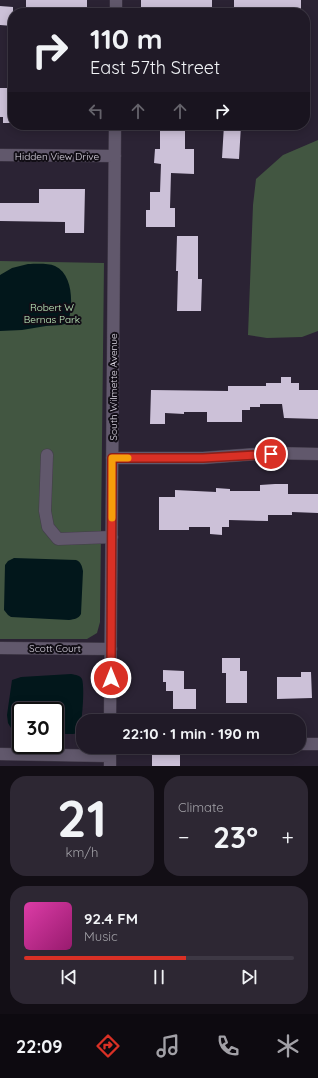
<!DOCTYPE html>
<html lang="en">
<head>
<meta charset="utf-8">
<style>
  body { margin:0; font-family:Quicksand,sans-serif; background:#2d2733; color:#f1f3f6; height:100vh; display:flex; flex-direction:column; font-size:15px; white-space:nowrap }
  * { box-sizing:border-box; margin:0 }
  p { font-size:13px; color:#a2a1a7 }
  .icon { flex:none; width:22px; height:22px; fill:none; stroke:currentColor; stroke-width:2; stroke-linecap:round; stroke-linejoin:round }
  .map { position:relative; height:766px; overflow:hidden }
  .drawer { display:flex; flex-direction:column; gap:10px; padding:10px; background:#120e15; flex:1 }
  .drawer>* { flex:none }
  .banner { position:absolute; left:8px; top:8px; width:302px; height:122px; border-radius:16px; box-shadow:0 2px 10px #0003,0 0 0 1px #3d3844; background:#201a27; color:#f1f3f6; overflow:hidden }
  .speed { position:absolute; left:12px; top:702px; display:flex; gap:8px; font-size:20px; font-weight:700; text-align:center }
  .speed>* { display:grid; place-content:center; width:52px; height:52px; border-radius:50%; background:#201a27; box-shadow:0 2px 10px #0003,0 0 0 1px #3d3844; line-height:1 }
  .speed .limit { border:2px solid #111; border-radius:6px; background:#fff; color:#111 }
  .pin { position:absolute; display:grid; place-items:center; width:34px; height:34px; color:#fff; margin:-17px; border:2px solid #fff; border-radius:50%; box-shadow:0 1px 4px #0007 }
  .me { position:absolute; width:44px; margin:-22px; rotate:0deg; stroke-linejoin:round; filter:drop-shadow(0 0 3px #0008) }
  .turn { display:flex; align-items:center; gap:14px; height:84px; padding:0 16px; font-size:18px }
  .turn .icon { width:52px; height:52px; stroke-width:2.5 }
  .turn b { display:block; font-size:28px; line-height:34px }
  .lanes { display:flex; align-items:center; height:38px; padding:0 16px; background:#0003; justify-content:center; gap:20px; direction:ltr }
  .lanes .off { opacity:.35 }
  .big { font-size:30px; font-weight:700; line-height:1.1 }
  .drawer .card { flex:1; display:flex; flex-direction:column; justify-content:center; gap:6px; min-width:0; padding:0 14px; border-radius:16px; background:#2d2733 }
  .drawer .dial { align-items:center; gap:0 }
  .dial b { font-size:52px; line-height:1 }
  .song { display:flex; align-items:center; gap:12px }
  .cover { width:48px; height:48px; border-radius:6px; background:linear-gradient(135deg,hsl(320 70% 55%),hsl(320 70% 35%)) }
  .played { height:4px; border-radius:2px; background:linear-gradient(90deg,#d93025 60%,#3d3844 60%) }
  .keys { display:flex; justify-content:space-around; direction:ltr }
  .heat { display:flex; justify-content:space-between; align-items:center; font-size:22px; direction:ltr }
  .drawer .tiles { flex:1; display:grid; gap:10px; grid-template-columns:1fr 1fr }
  .card:last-child { grid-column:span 2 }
  .trip { position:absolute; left:76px; top:714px; width:230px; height:40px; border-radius:16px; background:#201a27; box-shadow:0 2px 10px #0003,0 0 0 1px #3d3844; font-weight:700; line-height:40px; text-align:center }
  .tab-bar { display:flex; height:64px; justify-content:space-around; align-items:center; background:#0d0a10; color:#a2a1a7 }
  .tab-bar .icon { width:28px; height:28px }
  .tab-bar .current { color:#d93025 }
  .tab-bar b { font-size:18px; color:#f1f3f6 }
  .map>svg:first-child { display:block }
</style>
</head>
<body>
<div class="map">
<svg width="318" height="766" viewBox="0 0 318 766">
  <rect width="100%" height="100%" fill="#2b2334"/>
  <!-- green -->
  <path fill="#425641" d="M318,140v191l-16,6 -35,1 -19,-3 5,-130 3,-26 27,-24z
    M0,261l104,2 -4,359 -3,11 -10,6h-87z"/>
  <!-- water -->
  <path fill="#02171b" d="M28,264c8,0 20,-1 27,2 19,9 18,40 13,57l-7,2 -15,1 -24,4 -22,1v-56l12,-7z
    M14,558l62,2c5,2 6,6 7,11l-2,43c-3,5 -6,5 -12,6l-58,-3 -3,-2 -4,-5 1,-45 3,-4z
    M71,674c5,1 9,1 11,5 3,9 0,44 -3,54l-6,1h-18v-23h-34v21l-10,-4 -3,-5 -1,-8 5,-35 9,-3z"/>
  <!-- building -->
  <path fill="#ccc1d8" d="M26,0h61v13h-61z
    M141,0h71v13h-71z
    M234,0h67v13h-67z
    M0,6l13,1v19l-13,-1z
    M0,88h13v35h-10v-6h-3z
    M160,125h25v24h9v25l-23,-1 -1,35h5v19h-29v-17h4v-18h10l1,-28 -7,-1 1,-14h5z
    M224,125h17l-2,34 -17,-1z
    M39,189h46l-1,44h-19v-11l-65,-1v-18h39z
    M177,236h21v43h4l-1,32h-24l1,-40h-2z
    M281,377h10v6h8v7h19v29l-34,-1 -2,-14h-22v3h-10v3h-8v12h-35v-10h-23v2l-19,-1v11h-15l1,-34 77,1v-5h38v-3h15z
    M275,484h13v10h30v19l-26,-1v3h-24v6l-39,-1v7h-7v8l-12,-1v-7h-21v3h-30v-33h16v-7l41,2v-4l14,1v2h30v-6z
    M222,658h18v13h7v32h-21v-30h-4z
    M163,670l21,1v18h12v20h-23v-18h-7v-9h-3z
    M301,672h10l1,26 -35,1v-22h24z
    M152,751h28v15h-28z"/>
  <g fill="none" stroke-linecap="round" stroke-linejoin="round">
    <!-- minor casing -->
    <g stroke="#443d4b" stroke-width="13">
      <path id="minor" d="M116,13v-13
        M0,155l115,1
        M47,455l-2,56 3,16 10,12 54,-2
        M112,458h91l68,-5 47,1
        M0,648l111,1
        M110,721l5,-596
        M299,744h19
        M0,754l110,2
        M110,766v-19"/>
    </g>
    <!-- minor -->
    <use href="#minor" stroke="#61586c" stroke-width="12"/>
  </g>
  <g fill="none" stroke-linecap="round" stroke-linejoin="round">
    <!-- route casing -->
    <g stroke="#8d1f18" stroke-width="10">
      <path id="route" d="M111,678l1,-220h91l68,-4"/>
    </g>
    <!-- route -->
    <use href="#route" stroke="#d93025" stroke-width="7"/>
    <!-- slow -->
    <path stroke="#f59e0b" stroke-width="7" d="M112,518v-60h16"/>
  </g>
  <g text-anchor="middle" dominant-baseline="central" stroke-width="4" stroke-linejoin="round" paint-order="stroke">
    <!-- street labels -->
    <g font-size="10" fill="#ddd8e4" stroke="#120e16">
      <text x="57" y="156">Hidden View Drive</text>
      <text transform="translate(113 387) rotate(-90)">South Wilmette Avenue</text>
      <text x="55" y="648">Scott Court</text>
    </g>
    <!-- park labels -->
    <g font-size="10" fill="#c4f1c1" stroke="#120e16">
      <text x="52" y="307">Robert W<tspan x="52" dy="12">Bernas Park</tspan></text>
    </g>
  </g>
</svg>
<div class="speed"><div class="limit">30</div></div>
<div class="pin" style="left:271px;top:454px;background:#d93025"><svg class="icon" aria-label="arrive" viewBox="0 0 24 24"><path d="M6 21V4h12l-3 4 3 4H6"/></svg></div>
<svg class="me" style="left:111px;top:678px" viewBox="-20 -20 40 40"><circle r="17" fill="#d93025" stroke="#fff" stroke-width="3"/><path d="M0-11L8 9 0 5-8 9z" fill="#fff"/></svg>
<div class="trip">22:10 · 1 min · 190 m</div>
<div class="banner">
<div class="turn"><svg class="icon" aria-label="right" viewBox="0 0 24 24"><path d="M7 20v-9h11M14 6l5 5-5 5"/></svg><div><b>110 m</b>East 57th Street</div></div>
<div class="lanes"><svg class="icon off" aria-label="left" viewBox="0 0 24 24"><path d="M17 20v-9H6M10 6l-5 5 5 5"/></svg><svg class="icon off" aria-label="ahead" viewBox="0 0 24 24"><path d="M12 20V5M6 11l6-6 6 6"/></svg><svg class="icon off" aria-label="ahead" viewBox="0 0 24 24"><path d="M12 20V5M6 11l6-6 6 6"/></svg><svg class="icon" aria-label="right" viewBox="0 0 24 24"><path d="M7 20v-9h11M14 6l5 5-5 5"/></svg></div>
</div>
</div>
<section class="drawer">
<div class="tiles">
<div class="card dial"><b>21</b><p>km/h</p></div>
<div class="card"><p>Climate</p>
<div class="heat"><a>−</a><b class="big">23°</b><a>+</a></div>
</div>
<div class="card">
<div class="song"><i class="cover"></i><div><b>92.4 FM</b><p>Music</p></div></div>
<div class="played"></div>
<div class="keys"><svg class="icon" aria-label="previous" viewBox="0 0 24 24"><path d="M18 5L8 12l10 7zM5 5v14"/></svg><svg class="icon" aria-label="pause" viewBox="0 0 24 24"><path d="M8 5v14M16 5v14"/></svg><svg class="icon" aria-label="next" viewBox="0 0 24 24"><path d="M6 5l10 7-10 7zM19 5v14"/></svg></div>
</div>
</div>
</section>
<nav class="tab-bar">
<b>22:09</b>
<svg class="icon current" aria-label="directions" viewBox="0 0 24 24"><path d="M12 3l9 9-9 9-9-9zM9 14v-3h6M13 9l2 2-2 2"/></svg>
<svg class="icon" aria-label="music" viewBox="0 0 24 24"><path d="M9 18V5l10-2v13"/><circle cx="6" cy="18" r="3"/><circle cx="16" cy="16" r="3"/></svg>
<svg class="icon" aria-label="phone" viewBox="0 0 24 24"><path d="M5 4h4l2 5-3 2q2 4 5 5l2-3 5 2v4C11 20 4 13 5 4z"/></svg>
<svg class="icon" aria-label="climate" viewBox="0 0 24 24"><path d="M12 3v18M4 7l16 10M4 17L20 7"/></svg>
</nav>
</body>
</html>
